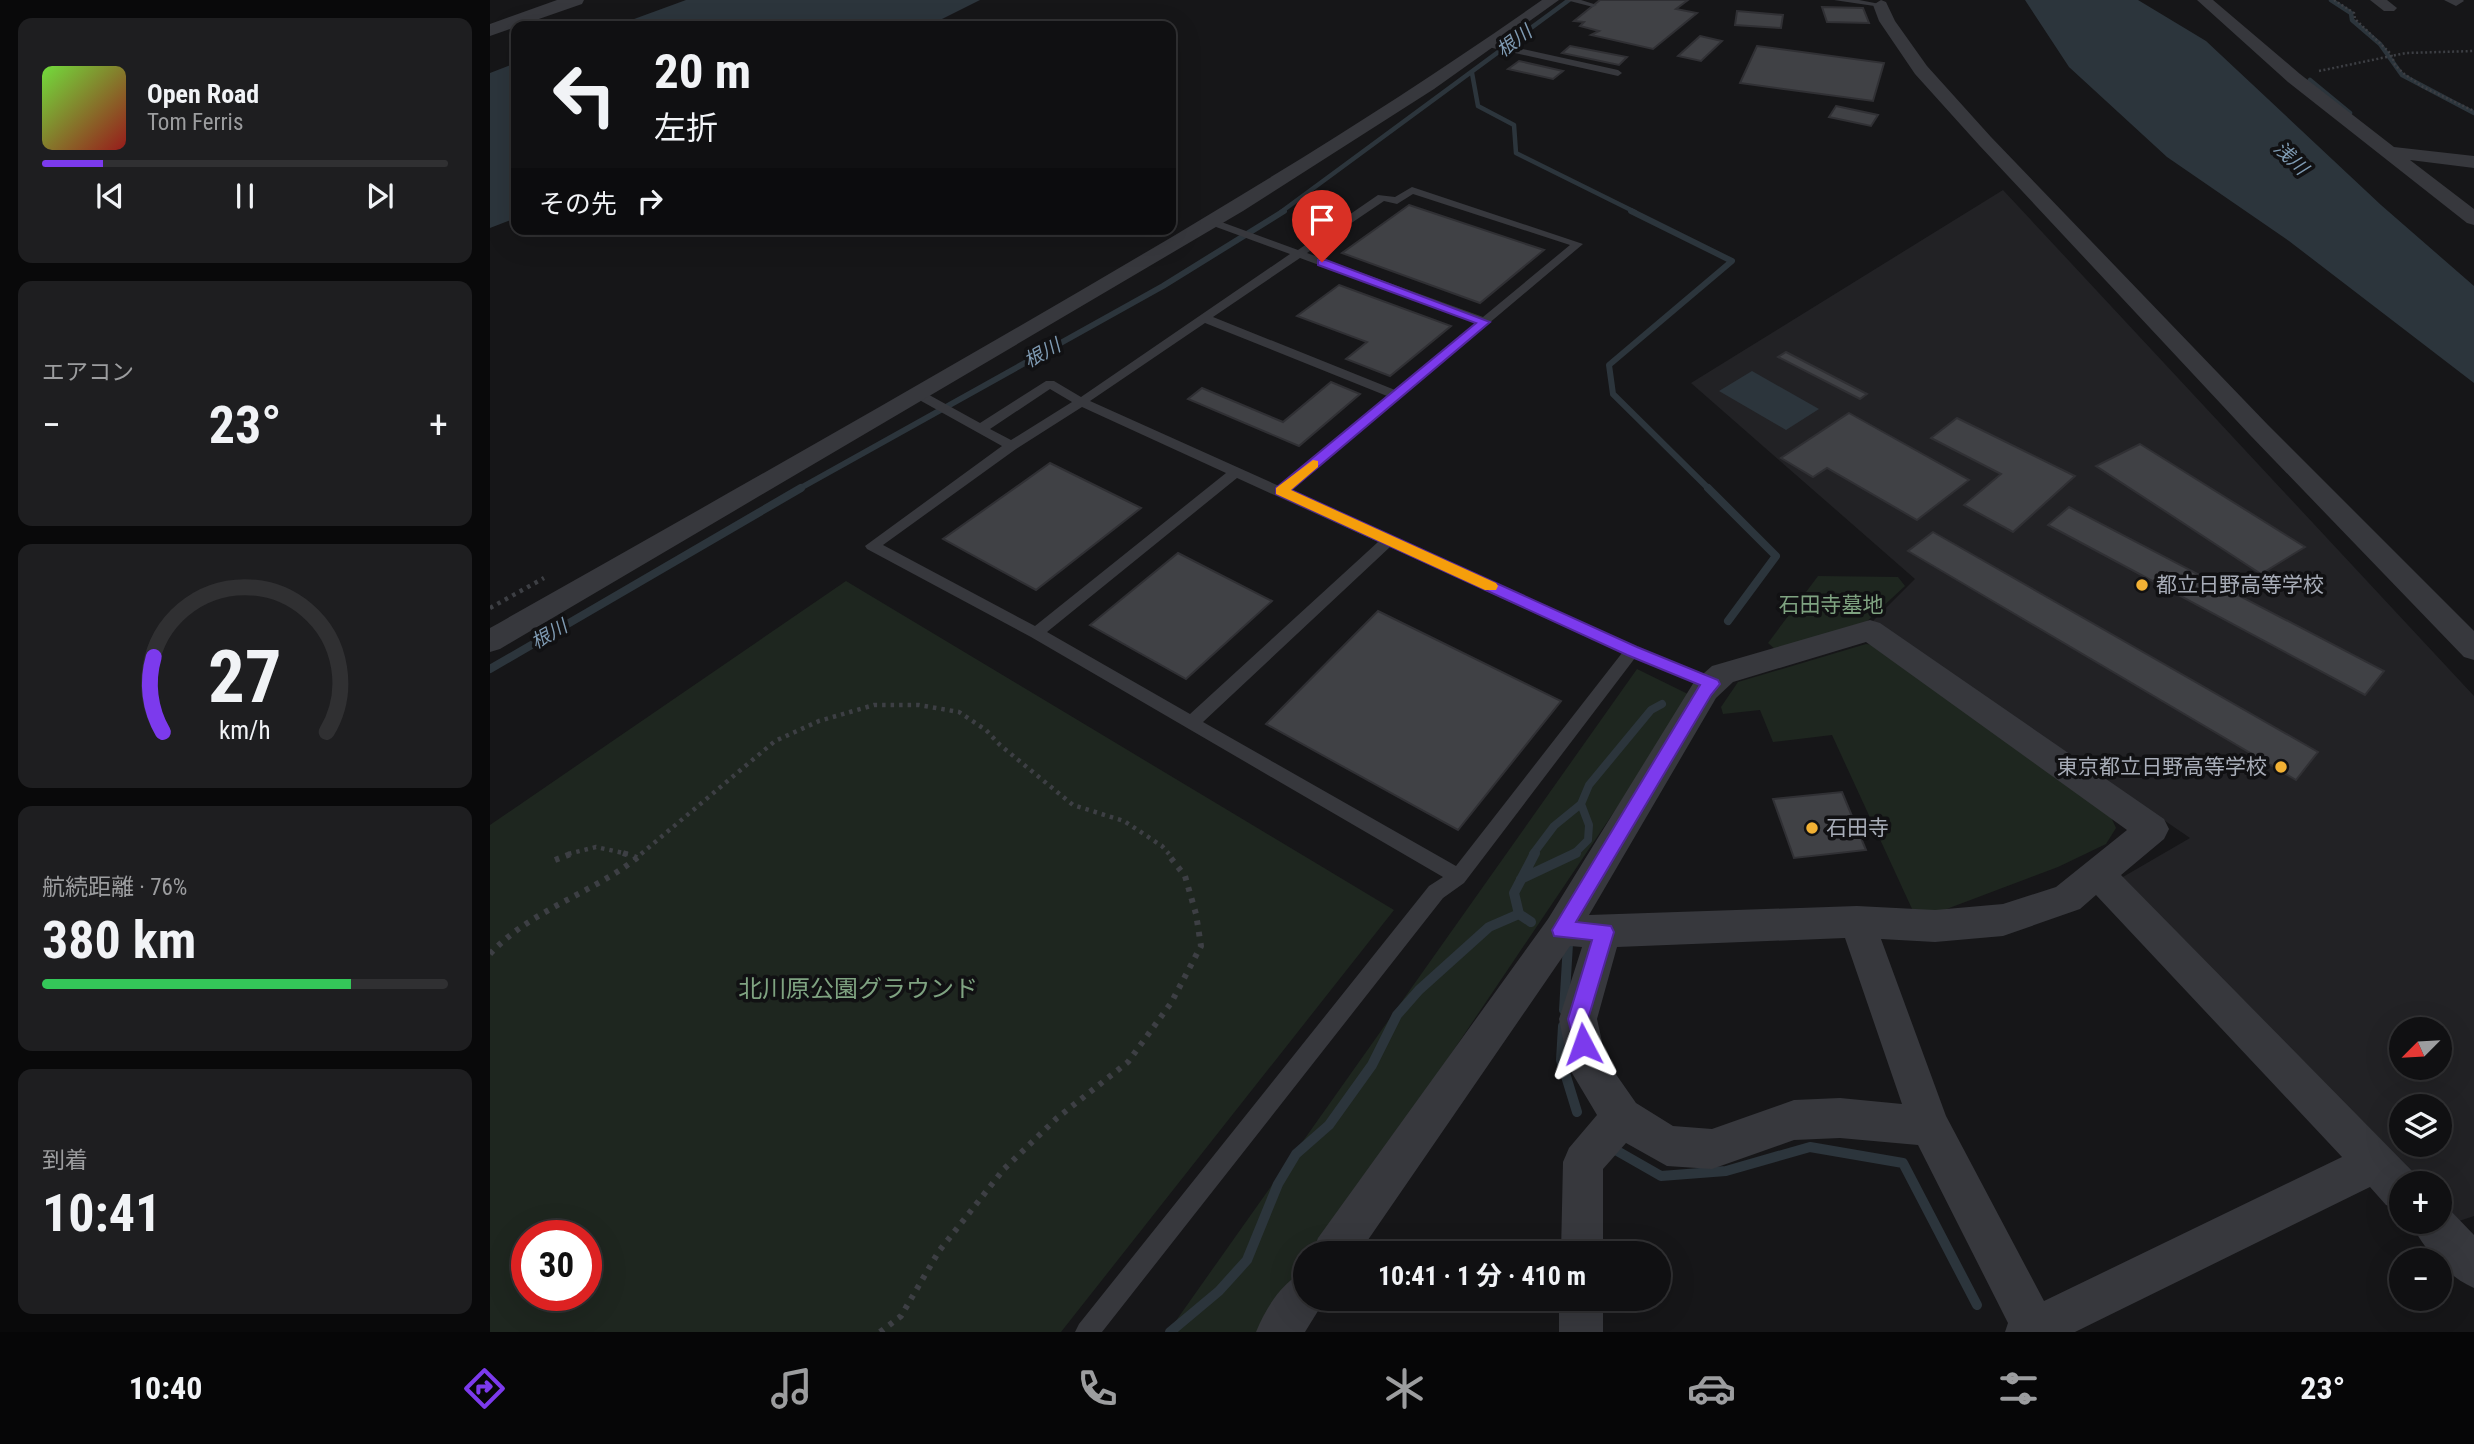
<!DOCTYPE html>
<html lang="ja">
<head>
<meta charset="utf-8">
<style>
  body { margin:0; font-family:"Roboto Condensed","Noto Sans JP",sans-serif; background:#1e1e20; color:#f1f3f6; height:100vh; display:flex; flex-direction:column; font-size:26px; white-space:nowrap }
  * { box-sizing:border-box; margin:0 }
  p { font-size:23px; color:#9c9d9f }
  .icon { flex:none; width:38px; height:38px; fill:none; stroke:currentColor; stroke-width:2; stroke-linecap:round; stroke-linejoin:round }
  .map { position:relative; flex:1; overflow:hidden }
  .details { display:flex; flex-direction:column; gap:18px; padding:18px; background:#09090a; width:490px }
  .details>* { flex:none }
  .top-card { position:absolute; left:21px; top:21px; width:665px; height:214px; border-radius:14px; box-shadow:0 7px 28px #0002,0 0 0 2px #303032; background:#101012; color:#f1f3f6; overflow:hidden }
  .needle { width:46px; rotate:246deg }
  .fabs { position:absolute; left:1899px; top:1017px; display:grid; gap:14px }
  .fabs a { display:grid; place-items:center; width:63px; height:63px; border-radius:50%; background:#101012; box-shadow:0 7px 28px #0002,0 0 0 2px #303032; font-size:35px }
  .speed { position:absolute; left:21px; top:1220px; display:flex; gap:14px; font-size:35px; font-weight:700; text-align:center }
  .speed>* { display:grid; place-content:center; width:91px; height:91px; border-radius:50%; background:#101012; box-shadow:0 7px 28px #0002,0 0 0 2px #303032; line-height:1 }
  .speed .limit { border:10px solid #d22; background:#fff; color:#111 }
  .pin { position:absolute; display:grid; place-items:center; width:60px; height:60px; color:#fff; margin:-72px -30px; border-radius:50% 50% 50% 0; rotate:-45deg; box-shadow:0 0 7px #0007 }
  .pin .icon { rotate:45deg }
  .me { position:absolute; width:77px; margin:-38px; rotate:356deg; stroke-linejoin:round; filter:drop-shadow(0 0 5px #0008) }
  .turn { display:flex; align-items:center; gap:24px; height:147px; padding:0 28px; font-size:32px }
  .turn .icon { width:91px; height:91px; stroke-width:2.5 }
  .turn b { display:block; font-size:49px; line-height:60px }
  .then { display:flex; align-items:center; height:66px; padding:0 28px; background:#0003; gap:14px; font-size:26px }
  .big { font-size:52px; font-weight:700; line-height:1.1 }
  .details .tile { flex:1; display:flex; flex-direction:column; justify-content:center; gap:10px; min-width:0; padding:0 24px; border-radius:14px; background:#1e1e20 }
  .details .dial { align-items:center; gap:0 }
  .dial svg { height:182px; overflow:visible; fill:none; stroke:#303032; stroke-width:7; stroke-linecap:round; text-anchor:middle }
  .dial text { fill:#f1f3f6; stroke:none }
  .song { display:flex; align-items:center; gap:21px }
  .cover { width:84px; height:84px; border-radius:10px; background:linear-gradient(135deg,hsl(100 70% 55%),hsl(0 70% 35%)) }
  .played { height:7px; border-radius:4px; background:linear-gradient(90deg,#7c3aed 15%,#303032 15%) }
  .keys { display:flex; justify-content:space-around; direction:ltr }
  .heat { display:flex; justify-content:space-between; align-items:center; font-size:38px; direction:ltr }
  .charge { height:10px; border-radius:5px; background:linear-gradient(90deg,#34c759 76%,#303032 0) }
  .trip { position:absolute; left:803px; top:1241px; width:378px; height:70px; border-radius:35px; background:#101012; box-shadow:0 7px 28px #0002,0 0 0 2px #303032; font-weight:700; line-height:70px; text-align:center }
  .dock { display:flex; height:112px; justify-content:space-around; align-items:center; background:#060607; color:#9c9d9f }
  .dock .icon { width:49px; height:49px }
  .dock .on { color:#7c3aed }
  .dock b { font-size:32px; color:#f1f3f6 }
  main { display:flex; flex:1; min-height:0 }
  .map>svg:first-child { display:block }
</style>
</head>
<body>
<main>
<section class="details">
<div class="tile">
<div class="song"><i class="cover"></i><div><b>Open Road</b><p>Tom Ferris</p></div></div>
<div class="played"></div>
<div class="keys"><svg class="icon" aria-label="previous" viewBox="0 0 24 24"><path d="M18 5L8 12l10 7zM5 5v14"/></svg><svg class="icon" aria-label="pause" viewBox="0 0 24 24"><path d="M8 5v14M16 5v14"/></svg><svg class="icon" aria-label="next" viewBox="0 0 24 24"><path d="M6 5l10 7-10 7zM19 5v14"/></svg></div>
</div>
<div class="tile"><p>エアコン</p>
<div class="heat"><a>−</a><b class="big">23°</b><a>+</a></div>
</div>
<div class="tile dial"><svg viewBox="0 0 100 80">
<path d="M14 69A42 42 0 1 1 86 69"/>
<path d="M14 69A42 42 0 0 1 10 36" stroke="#7c3aed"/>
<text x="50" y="56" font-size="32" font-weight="700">27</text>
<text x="50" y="72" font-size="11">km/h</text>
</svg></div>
<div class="tile"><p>航続距離 · 76%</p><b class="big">380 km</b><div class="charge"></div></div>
<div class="tile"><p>到着</p><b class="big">10:41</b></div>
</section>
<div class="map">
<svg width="1984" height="1332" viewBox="0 0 1984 1332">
  <rect width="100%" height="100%" fill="#161618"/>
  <!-- built -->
  <path fill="#222225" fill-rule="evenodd" d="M1513,190l471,506v520l-27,9 -7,-7v-35h-34l-290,-302 74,-43 -317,-217 42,-42 -224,-196zM1911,1029h39v39h-39zM1911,1106h39v38h-39z"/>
  <!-- green -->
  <path fill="#1e261f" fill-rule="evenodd" d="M1328,576l80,1 7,9 -41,38 -88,26 -8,-7z
    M356,581l548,329 -333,422h-571v-507zM37,1236h59v59h-59z
    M1376,644l15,2 222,154 13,28 -10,16 -48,23 -114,43 -31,1 -81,-176 -59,7 -13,-32 -37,4 -2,-7 17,-25z
    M1147,669l55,27 -375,557h-11l-1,16 -42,63h-95z"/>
  <!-- water -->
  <path fill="#2c353c" d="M196,0h294l-52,26h-313z
    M1535,0h113l68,41 175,164 93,81v97l-185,-142 -122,-84 -98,-90z
    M26,63v155l-26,10v-155z
    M1262,371l67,38 -33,21 -67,-39z"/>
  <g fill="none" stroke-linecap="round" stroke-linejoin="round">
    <!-- stream-far3 -->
    <path stroke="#2c353c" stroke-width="4.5" d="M1841,0l20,13 1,7 28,24 22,31 72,38
      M982,73l6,33 36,19 2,28 119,59
      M1820,80l40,33
      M791,212l288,-212"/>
    <!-- stream-far2 -->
    <path stroke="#2c353c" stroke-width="6" d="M1141,211l101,50 -123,104 4,29 97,96
      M307,490l366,-204 121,-75"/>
    <!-- stream-far1 -->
    <path stroke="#2c353c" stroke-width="8" d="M1218,488l68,68 -48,65
      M0,669l311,-181
      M1043,854l21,-28 27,-22 8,-19 62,-75 11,-6
      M1084,854l14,-14 1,-15 -8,-21"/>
    <!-- stream -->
    <path stroke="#2c353c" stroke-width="10" d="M1031,879l55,-26
      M1029,914l12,8
      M1074,1010l4,-66
      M1073,1026l-2,34 16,52
      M1122,1148l49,28 65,-5 84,-24 93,16 74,142
      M680,1332l49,-41 28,-31 31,-76 18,-30 33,-29 43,-60 25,-50 22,-25 70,-63 30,-13 -5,-21 21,-40"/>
  </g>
  <!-- building -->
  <path fill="#404145" stroke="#303034" stroke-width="2" d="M1110,0h88l-12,9 21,4 -44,36 -62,-14 8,-4 -19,-5 4,-4 -10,-1z
    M1332,7l41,1 6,15 -42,-1z
    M1247,11l46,4 -2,13 -46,-3z
    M1210,36l22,5 -21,20 -23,-5z
    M1080,46l57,11 -8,8 -57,-12z
    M1267,46l127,17 -11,38 -133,-18z
    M1029,61l44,10 -10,8 -45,-10z
    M1346,106l42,9 -7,11 -42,-9z
    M919,205l135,45 -64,53 -138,-50z
    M849,285l112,41 -61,50 -44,-17 21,-17 -70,-26z
    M1296,352l81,42 -7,5 -82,-42z
    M841,382l29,12 -61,52 -111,-47 14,-11 81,34z
    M1359,413l120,67 -52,40 -90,-52 -14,9 -32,-19z
    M1467,418l118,58 -62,56 -49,-27 37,-31 -70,-36z
    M1650,444l165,103 -44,27 -165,-108z
    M560,463l91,45 -105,82 -93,-51z
    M1579,507l315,164 -19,24 -317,-170z
    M1443,532l385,220 -22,28 -388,-229z
    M688,553l94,48 -86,78 -96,-54z
    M888,611l183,90 -103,129 -192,-106z
    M1352,792l24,58 -72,8 -21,-59z"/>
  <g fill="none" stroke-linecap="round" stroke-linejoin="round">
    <!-- path-far2 -->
    <path stroke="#3d3f44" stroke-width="2.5" stroke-dasharray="2 2.5" stroke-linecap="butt" d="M1844,0l20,13 1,6 36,35 4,11 8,8 20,14 51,24
      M1829,71l87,-18 68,-2"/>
    <!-- path-far1 -->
    <path stroke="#3d3f44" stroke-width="4.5" stroke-dasharray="3.5 5" stroke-linecap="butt" d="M0,608l54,-30
      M78,854l28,-7 32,7
      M151,854l134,-113 44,-20 55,-16h45l40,7 27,18 14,15 73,60 51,16 38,25 7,8"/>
    <!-- path -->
    <path stroke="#3d3f44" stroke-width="6" stroke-dasharray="4.5 7" stroke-linecap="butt" d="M133,853l14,5
      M65,860l18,-7
      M0,954c42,-46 106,-61 153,-101
      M390,1332l21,-16 38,-65 65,-82 53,-51 71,-56 43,-59 30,-57 -5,-32 -11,-38 -18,-23"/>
    <!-- service -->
    <path fill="#37383d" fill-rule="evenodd" d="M1076,0h15l16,5 -4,2z
      M1344,0h25l26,5 -4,2z
      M1001,42l127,28 4,3 -4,3 -130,-29 -1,-2z
      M922,187l171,57 -293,247 347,156 81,33 2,4 -2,4 -6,2 -77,-32 -171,225 -21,15 -341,434h-27l4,-8 350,-438 14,-9 -412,-240 -164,-88 -2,-3 137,-100 -88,-49v-6h8l58,32 66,-42h8l27,16 209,-143 -82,-30v-4h8l82,30 80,-55 17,2zM923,194l157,51 -87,72 -176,-64 77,-52 13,3zM810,258l176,65 -81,67 -182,-73zM715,323l182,73 -108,90 -189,-85zM560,389l22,13 -61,38 -21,-11zM592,407l144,66 -191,153 -152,-81 133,-96zM747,478l141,64 -188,172 -143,-82zM900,547l232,106 -166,213 -253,-144z"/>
    <!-- minor -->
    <path fill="#37383d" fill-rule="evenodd" d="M1052,0h17l-125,89 -191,122 -743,438 -10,3v-24c170,-96 340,-192 509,-290 185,-107 368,-215 543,-338z
      M1391,0l5,2 9,19 32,45 64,71 277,288 206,206v29l-10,-3 -214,-222 -271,-290 -64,-71 -36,-53 -6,-16z
      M1707,0h16l87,74 94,73 80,9v12l-64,-8 64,49v16l-7,-2 -179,-141z
      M1880,0h17l10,8 -3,3h-10z
      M1954,0h19l1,1 -8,5z
      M1380,620l10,3 284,196 5,10 -5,10 -43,36 295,300 3,8h-18v28l-15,-6 -16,-18 -295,145h-70l3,-9 -90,-178 -78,-7 -46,2 -82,29 -45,-3 -41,-23 -23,26v84h-42l2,-91 6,-14 28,-33 -28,-47 -10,-49 23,-72 -12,-1 -211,307h-47l6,-15 230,-319 146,-237 18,-16zM1376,642l261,188 -71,57 -53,17 -68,6 -78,-4 -268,9 127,-217 17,-16zM1606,895l246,262 -298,144 -98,-185 -65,-177 54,3 68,-6 77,-27zM1355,938l57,166 -62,-6 -46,2 -82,29 -39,-3 -37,-23 -30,-43 -9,-41 20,-72z
      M1950,1204l7,3 27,28v53c-26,-11 -52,-40 -63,-66h29z
      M816,1271v27h20l-21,34h-49c10,-24 26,-51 50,-61z
      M1069,1298h44v34h-44z"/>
    <!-- tertiary -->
    <path fill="#37383d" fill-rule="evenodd" d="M67,0h27l-2,4 -92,32v-12z"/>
  </g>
  <!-- route -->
  <path fill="#7c3aed" stroke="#51269a" stroke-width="2" d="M828,260h8l164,62 -199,168 346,157 81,33 2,4 -9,11 -135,227 35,4 3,6 -26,87 5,25 -3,7 -7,2 -7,-2 -8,-32 24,-79 -38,-4 -2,-6 148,-245 -73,-30 -351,-161v-6l200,-165 -158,-58z"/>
  <!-- slow -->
  <path fill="#f59e0b" d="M823,460l5,1v6l-27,23 205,93 2,3 -2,4h-11l-209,-96v-6z"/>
  <!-- markers -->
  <g fill="#f2b134" stroke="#111113" stroke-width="2.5">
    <circle cx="1652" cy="585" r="7"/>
    <circle cx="1791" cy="767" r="7"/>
    <circle cx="1322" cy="828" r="7"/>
  </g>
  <g text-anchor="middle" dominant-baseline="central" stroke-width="7" stroke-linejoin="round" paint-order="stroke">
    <!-- far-water labels -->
    <g font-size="19" font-style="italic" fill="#7f9bb3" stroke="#111113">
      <text transform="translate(1024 41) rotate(-37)">根川</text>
      <text transform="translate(1801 158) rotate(44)">浅川</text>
      <text transform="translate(552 353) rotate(-29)">根川</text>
      <text transform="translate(59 634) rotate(-30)">根川</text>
    </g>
    <!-- poi labels -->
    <g font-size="21" fill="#a8adb8" stroke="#111113" text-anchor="start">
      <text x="1666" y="585">都立日野高等学校</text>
      <text x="1777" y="767" text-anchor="end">東京都立日野高等学校</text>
      <text x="1336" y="828">石田寺</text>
    </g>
    <!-- park labels -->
    <g font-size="21" fill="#7fa381" stroke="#111113">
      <text x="1341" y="605">石田寺墓地</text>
    </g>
    <!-- near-park labels -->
    <g font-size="24" fill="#7fa381" stroke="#111113">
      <text x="368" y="989">北川原公園グラウンド</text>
    </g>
  </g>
</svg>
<div class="fabs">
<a><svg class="needle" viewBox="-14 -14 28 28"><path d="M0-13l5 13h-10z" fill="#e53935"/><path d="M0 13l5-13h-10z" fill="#9c9d9f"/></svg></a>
<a><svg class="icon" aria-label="layers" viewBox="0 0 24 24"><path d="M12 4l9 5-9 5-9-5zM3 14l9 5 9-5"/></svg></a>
<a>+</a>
<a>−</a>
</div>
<div class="speed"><div class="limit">30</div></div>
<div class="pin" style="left:832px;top:262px;background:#d93025"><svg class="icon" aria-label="arrive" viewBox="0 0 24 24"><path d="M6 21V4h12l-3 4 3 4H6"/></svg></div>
<svg class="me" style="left:1093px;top:1044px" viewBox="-20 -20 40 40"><path d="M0-17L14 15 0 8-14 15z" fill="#7c3aed" stroke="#fff" stroke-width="4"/></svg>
<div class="trip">10:41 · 1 分 · 410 m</div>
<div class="top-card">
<div class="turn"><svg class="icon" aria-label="left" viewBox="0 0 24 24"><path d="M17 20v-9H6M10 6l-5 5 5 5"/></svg><div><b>20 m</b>左折</div></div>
<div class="then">その先<svg class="icon" aria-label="right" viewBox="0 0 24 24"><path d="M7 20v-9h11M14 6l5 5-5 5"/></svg></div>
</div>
</div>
</main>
<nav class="dock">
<b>10:40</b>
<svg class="icon on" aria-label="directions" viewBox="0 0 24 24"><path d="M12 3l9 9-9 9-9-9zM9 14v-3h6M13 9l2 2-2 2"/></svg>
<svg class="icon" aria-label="music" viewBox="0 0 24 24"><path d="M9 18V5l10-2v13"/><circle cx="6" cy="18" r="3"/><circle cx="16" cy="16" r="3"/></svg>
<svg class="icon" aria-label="phone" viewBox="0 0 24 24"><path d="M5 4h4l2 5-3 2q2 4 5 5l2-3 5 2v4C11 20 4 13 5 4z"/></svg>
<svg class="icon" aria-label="climate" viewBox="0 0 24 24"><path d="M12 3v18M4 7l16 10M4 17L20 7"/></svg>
<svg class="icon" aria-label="car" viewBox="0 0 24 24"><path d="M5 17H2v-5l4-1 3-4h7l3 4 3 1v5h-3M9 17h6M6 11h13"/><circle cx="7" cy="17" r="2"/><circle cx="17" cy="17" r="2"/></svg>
<svg class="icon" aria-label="filters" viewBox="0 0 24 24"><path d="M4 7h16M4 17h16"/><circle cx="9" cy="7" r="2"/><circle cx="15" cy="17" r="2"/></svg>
<b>23°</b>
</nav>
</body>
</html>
